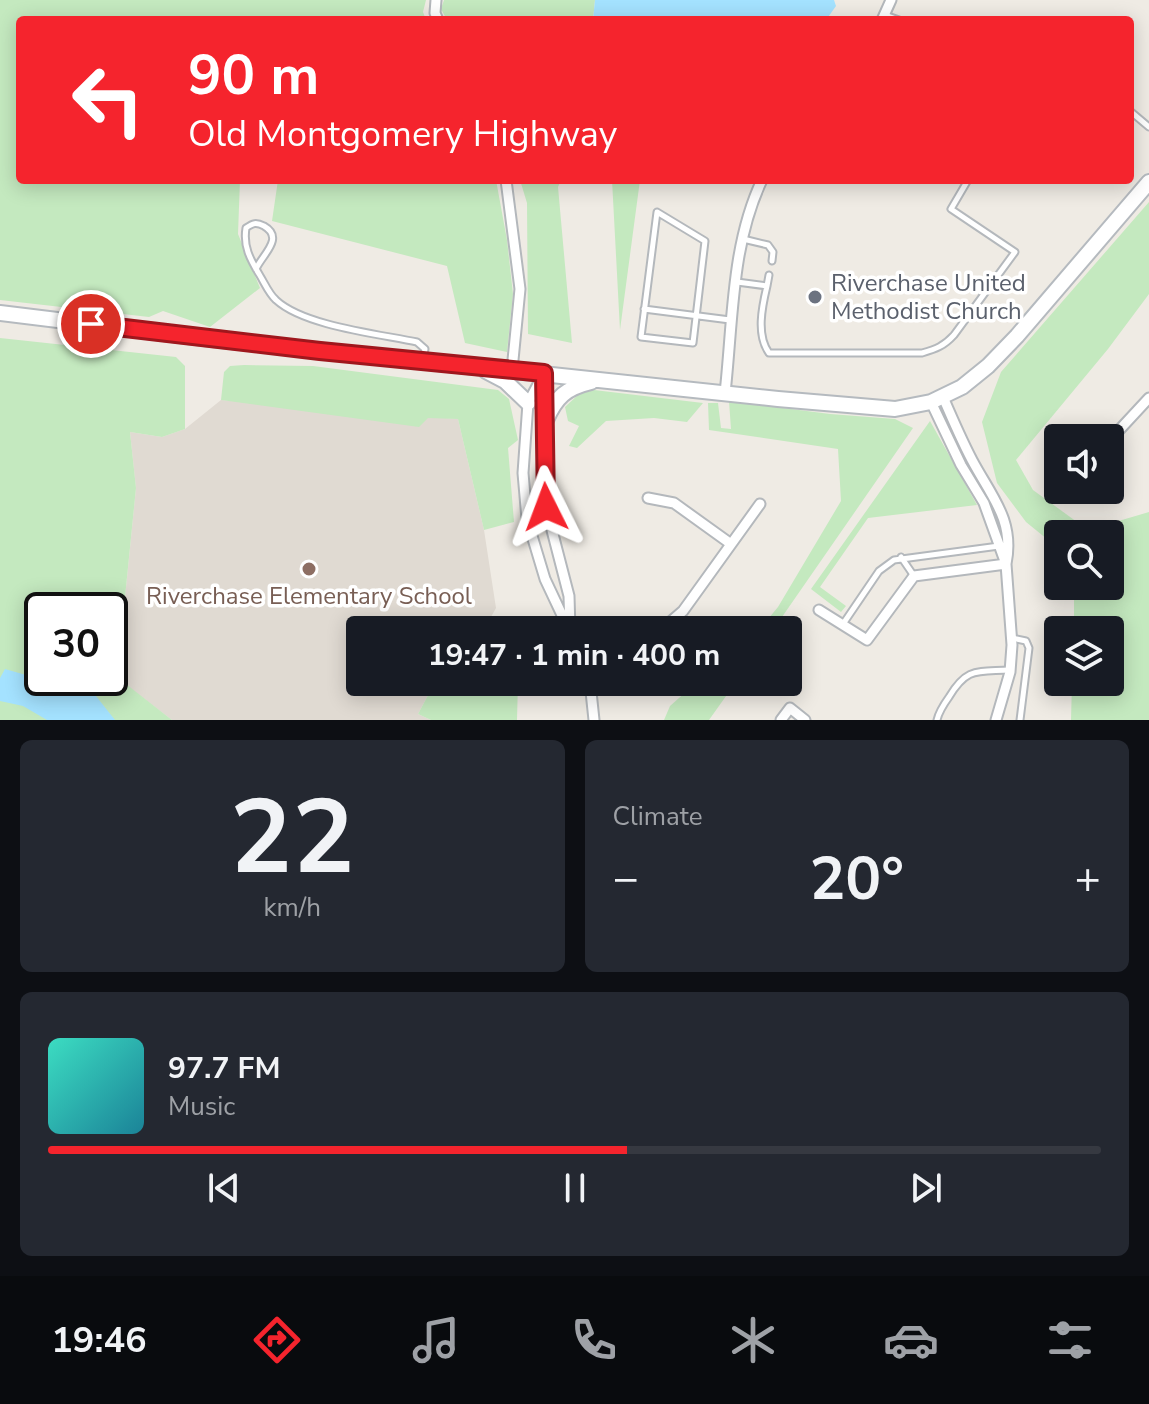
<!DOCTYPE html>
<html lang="en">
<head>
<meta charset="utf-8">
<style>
  body { margin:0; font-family:"Nunito Sans",sans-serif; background:#242831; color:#f1f3f6; height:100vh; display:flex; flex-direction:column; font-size:30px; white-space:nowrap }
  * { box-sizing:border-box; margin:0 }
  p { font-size:26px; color:#9ea1a6 }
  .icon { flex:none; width:44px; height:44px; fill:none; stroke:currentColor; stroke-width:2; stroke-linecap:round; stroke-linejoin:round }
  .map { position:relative; height:720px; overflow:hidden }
  .sheet { display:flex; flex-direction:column; gap:20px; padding:20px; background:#0d0f14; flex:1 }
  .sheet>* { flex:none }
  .top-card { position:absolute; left:16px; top:16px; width:1118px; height:168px; border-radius:8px; box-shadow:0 4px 20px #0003; background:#f5242d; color:#fff; overflow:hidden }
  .buttons { position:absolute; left:1044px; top:424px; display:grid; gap:16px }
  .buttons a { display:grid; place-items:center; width:80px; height:80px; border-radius:8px; background:#171b24; box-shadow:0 4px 20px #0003; font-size:40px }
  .speed { position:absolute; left:24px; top:592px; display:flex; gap:16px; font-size:40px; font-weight:700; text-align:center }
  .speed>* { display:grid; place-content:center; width:104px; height:104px; border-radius:50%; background:#171b24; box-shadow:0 4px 20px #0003; line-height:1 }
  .speed .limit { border:4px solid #111; border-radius:12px; background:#fff; color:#111 }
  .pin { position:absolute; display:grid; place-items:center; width:68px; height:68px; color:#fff; margin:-34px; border:4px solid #fff; border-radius:50%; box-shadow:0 2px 8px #0007 }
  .me { position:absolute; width:88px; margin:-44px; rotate:357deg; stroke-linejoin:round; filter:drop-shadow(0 0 6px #0008) }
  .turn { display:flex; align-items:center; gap:28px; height:168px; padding:0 40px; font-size:36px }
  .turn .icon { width:104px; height:104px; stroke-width:2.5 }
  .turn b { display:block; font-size:56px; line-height:68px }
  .big { font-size:60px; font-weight:700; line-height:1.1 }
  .sheet .widget { flex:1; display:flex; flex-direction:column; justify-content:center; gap:12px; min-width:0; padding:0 28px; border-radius:12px; background:#242831 }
  .sheet .dial { align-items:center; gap:0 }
  .dial b { font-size:104px; line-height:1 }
  .song { display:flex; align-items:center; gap:24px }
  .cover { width:96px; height:96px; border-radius:12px; background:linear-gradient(135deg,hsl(170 70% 55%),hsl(190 70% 35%)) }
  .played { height:8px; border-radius:4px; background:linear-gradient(90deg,#f5242d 55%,#363941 55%) }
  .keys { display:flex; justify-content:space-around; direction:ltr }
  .heat { display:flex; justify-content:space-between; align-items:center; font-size:44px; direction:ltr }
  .sheet .tiles { flex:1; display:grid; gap:20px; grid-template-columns:1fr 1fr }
  .widget:last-child { grid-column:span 2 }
  .trip { position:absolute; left:346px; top:616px; width:456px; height:80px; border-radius:8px; background:#171b24; box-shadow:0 4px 20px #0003; font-weight:700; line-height:80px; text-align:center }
  .dock { display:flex; height:128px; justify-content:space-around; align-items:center; background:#090b0e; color:#9ea1a6 }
  .dock .icon { width:56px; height:56px }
  .dock .selected { color:#f5242d }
  .dock b { font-size:36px; color:#f1f3f6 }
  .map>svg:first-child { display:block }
</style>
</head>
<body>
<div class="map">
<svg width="1149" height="720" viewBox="0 0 1149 720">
  <rect width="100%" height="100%" fill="#efebe4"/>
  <!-- education -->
  <path fill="#e0dad2" d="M221,400l237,19 26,111 12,78 -5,9 1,13h-132v52h75l-17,32 13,6h-259l-55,-42 19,-190 -6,-56 32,5 23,-8z"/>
  <!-- green -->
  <path fill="#c4e9bf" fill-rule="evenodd" d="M0,0h426l-3,12 3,8h-406v160h220l-2,54 22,54 -50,39 -47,-16 -14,6 -149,-17z
    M444,0h151l-2,20h-146l-6,-11z
    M278,180h218l11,60 6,54 -6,58 -42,-9 -18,-77 -175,-45z
    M520,180h41l-3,7 14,156 -44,-9 -1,-131z
    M612,180h28l-20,150z
    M1149,202v92l-41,55 -92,111 17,30 55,40 61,-18v208h-78l1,-38h38v-52h-36v-44h36v-52h-52v14l-32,-26 -29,-39 -15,-61 19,-50z
    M0,338l176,19 9,9v63l-23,8 -32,-5 6,56 -19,189 55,43h-172zM42,610h68v68h-68z
    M244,365l69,1 185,24 11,9 9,41 -10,8 6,74 -30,8 -26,-111 -30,-1 -9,9 -198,-27 3,-28 6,-6z
    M594,390l109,13 -16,19 -33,-4 -48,3 -29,27 -8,-2 10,-20 -11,-5 -3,-14 14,-13z
    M729,401l101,13 65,5 18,9 -140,202h-14l19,-23 63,-106 -3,-52 -129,-19 -1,-27h10l3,25 10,1z
    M930,421l47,84 -109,13 -48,69 26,19 -5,6 -30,-23z
    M435,682h83l-1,38h-86l-13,-6z
    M697,682h39l-27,38h-45l6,-14z"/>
  <!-- water -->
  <path fill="#a4e2ff" d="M595,0h239l2,6 -10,14h-233z
    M42,663v15h43l7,13 23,29h-68l-24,-14 -23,-5v-23l5,-9 21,6z"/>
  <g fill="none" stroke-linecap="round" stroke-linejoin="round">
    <!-- lane casing -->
    <g stroke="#b4b8bc" stroke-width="9">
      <path id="lane" d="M885,15l14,5
        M1130,111l19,16
        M657,212l48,29 -12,102 -52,-6z
        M743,239l25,6 5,7 -1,9
        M256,269c6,-14 29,-31 8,-43 -8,-4 -11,-3 -18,2 -3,18 4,31 13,46 5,8 10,20 17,26 28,26 103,34 141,42l8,7 -2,11
        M737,282l30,4c-5,21 -11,49 2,67h153c14,-4 22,-7 32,-18l61,-83 -64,-43 17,-29
        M767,286l2,-11
        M644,309l86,11
        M901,557l13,19
        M843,624l36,-53 15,-11 105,-14
        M1012,638l14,3 3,7 -9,72
        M937,720c2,-9 7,-16 12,-23 18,-30 28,-25 60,-27"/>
    </g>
    <!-- street casing -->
    <g stroke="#b4b8bc" stroke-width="13">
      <path id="street" d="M436,0l-1,13 3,7
        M882,20l9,-20
        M506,180l14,109 -8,81
        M544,373l-16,30 -5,70 4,46 18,60 24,51
        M544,377l2,130 23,89 1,34
        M725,393c8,-71 6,-148 37,-213
        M943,397c9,21 18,42 29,63 19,36 43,60 34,104
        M931,402l30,63 23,38 22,61 6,81 -2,27 -14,48
        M1110,440l39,-42
        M648,498l26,5 57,41
        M819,610l48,30 47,-64 92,-12
        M661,630l22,-19 77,-107
        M590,682l4,38
        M781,720l9,-12 15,12"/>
    </g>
    <!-- secondary casing -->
    <g stroke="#b5babf" stroke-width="18">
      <path id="secondary" d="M0,313l212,26 566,60 117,10 36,-7 31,-15 26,-21 29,-30 132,-154
        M486,371l19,10 23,22
        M546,420c10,-23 20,-32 45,-38"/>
    </g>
    <!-- lane -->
    <use href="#lane" stroke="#fff" stroke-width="5"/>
    <!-- street -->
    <use href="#street" stroke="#fff" stroke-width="9"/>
    <!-- secondary -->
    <use href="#secondary" stroke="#fff" stroke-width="14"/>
  </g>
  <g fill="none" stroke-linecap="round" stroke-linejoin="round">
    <!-- route casing -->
    <g stroke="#9f171d" stroke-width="20">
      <path id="route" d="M91,324l229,27 224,22 2,134"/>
    </g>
    <!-- route -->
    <use href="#route" stroke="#f5242d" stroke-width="14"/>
  </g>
  <!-- markers -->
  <circle fill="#6b7280" stroke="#fff" stroke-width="3" cx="815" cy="297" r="8"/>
  <circle fill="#8d6e63" stroke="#fff" stroke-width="3" cx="309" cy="569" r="8"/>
  <g text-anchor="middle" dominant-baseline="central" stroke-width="7" stroke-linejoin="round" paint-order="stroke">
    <!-- worship labels -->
    <g font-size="24" fill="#5b616d" stroke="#fff" text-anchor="start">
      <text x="831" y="283">Riverchase United<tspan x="831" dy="28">Methodist Church</tspan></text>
    </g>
    <!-- education labels -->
    <g font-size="24" fill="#785e54" stroke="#fff">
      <text x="309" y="596">Riverchase Elementary School</text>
    </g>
  </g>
</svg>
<div class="buttons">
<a><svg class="icon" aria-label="sound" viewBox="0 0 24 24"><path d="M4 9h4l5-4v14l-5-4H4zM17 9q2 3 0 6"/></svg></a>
<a><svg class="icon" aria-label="search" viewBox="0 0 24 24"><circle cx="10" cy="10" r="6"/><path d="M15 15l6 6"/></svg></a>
<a><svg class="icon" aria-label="layers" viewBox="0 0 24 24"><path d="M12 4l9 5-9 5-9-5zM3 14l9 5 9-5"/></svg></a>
</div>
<div class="speed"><div class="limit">30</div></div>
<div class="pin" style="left:91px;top:324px;background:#d93025"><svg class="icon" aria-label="arrive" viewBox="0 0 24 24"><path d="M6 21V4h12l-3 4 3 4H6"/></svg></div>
<svg class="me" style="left:546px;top:507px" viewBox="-20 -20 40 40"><path d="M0-17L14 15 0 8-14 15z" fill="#f5242d" stroke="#fff" stroke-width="4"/></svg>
<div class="trip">19:47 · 1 min · 400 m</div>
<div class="top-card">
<div class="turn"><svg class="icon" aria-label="left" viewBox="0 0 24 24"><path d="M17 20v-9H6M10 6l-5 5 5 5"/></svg><div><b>90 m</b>Old Montgomery Highway</div></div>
</div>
</div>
<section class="sheet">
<div class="tiles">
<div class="widget dial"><b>22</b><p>km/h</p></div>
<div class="widget"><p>Climate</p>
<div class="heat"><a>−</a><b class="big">20°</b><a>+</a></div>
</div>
<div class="widget">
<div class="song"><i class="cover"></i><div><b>97.7 FM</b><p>Music</p></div></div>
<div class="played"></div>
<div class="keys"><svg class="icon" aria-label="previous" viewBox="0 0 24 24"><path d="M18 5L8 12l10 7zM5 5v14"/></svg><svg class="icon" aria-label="pause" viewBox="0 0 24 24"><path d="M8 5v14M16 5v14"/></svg><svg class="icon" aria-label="next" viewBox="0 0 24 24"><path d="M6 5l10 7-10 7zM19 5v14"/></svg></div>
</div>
</div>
</section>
<nav class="dock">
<b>19:46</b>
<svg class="icon selected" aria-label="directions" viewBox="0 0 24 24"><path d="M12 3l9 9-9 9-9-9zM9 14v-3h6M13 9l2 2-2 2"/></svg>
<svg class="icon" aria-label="music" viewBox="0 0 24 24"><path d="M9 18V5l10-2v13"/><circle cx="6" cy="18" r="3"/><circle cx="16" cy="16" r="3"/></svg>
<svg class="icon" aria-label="phone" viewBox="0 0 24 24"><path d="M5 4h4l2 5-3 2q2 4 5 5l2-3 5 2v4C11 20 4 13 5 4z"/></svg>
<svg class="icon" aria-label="climate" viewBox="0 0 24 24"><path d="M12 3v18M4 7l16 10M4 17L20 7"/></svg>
<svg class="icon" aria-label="car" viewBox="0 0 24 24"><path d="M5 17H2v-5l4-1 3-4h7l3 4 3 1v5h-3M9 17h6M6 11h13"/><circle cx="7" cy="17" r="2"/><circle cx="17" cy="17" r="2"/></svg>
<svg class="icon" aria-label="filters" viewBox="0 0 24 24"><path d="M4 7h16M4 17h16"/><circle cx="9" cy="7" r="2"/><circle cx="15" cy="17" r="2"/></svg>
</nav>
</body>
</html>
